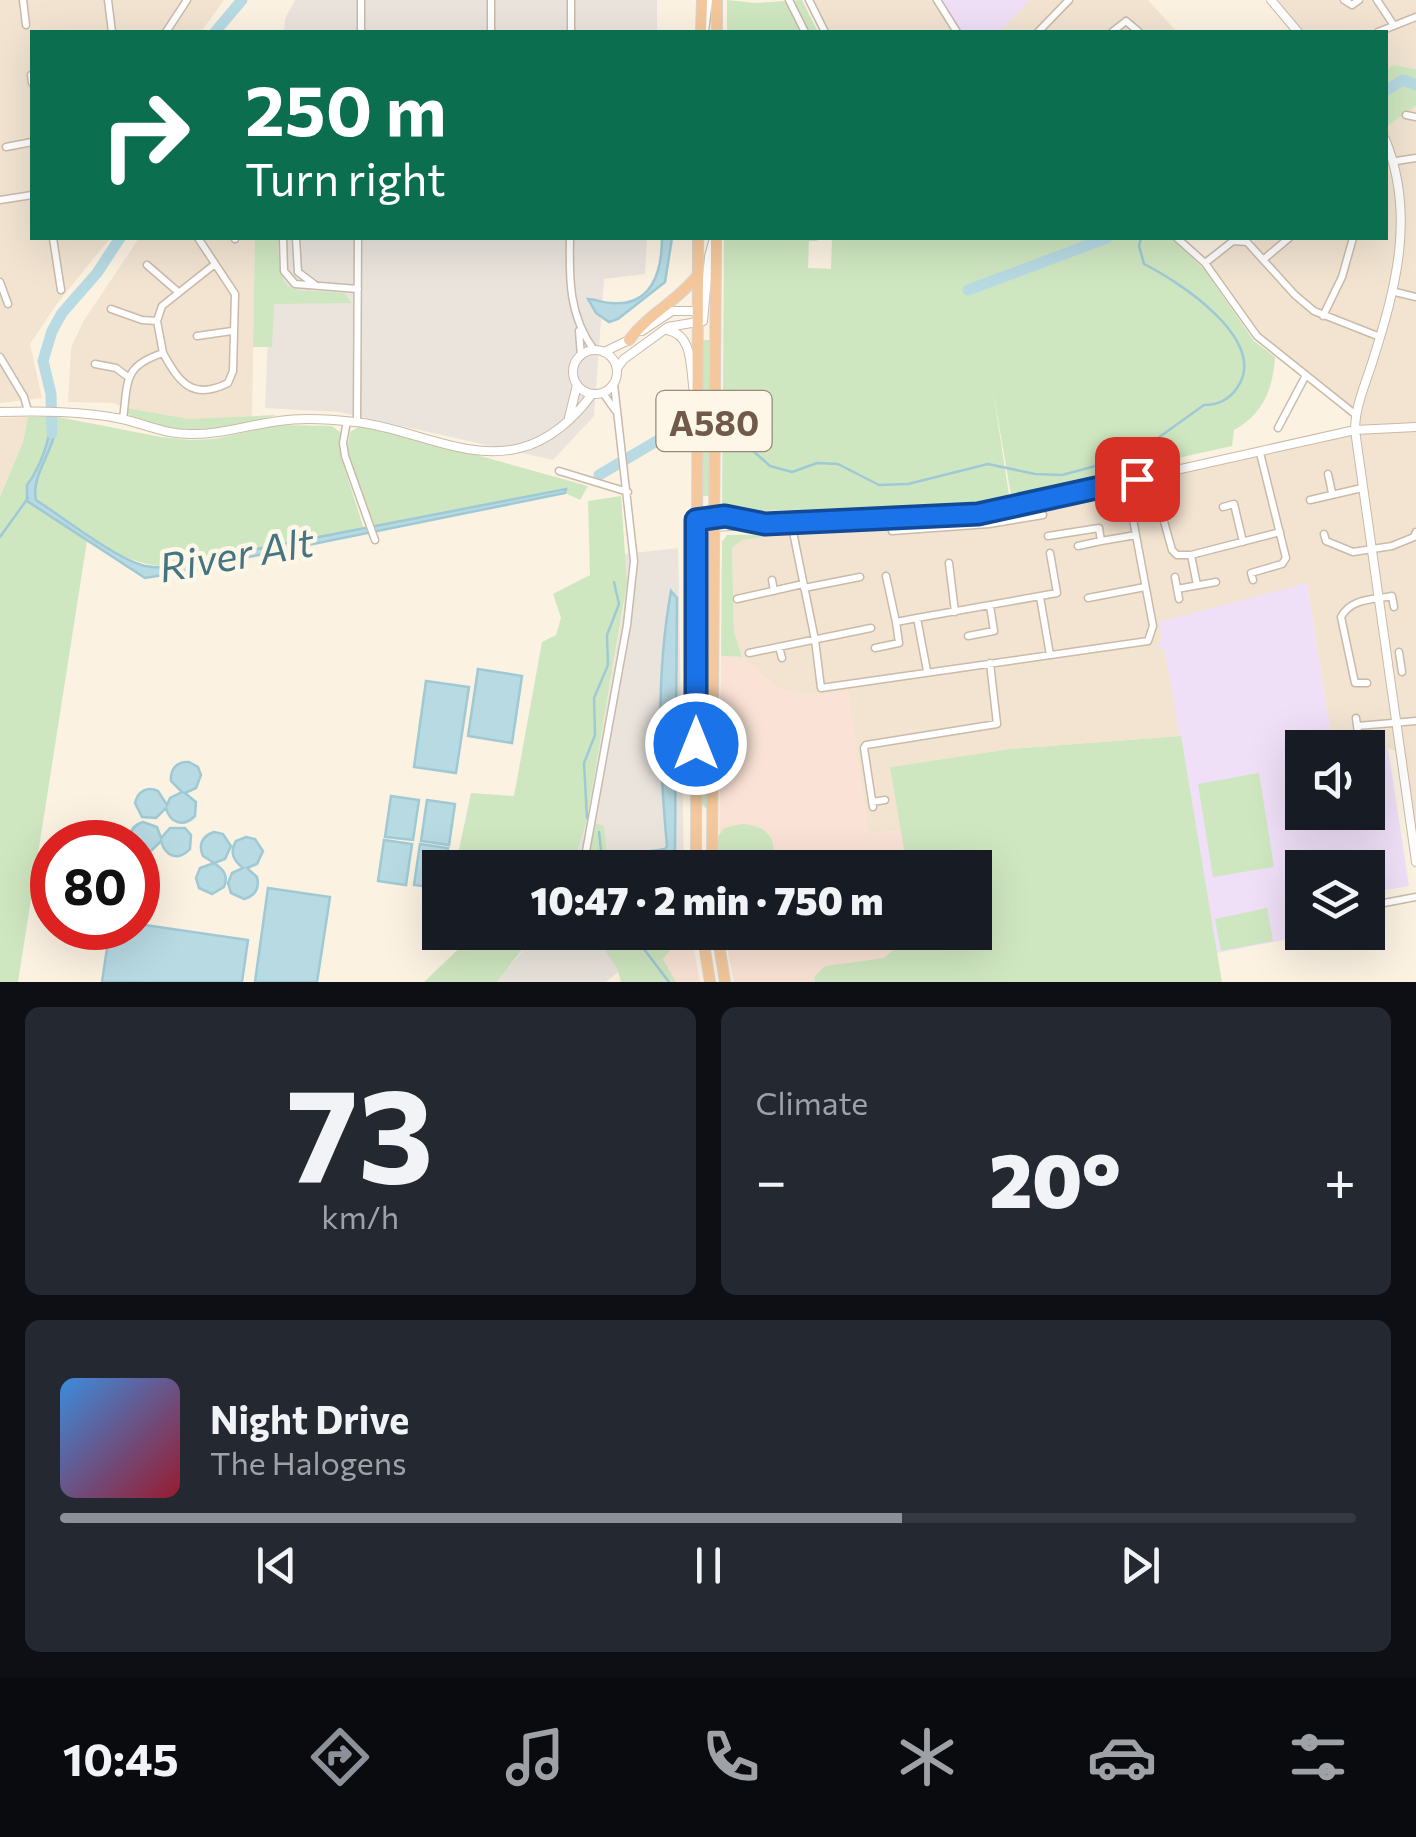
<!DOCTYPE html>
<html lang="en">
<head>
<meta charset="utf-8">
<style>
  body { margin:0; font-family:Commissioner,sans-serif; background:#242831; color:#f1f3f6; height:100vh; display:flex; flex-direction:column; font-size:38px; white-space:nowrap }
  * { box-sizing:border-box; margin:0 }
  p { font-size:32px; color:#9ea1a6 }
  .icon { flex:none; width:55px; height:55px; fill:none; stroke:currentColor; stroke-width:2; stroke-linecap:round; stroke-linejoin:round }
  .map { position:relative; height:982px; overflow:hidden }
  .panel { display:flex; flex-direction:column; gap:25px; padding:25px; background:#0d0f14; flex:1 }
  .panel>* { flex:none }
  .hud { position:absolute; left:30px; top:30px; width:1358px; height:210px; border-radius:0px; box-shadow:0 10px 40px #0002; background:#0b6e4f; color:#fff; overflow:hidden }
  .fabs { position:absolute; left:1285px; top:730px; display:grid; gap:20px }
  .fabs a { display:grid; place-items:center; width:100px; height:100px; border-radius:0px; background:#171b24; box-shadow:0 10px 40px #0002; font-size:50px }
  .speed { position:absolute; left:30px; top:820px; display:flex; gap:20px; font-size:50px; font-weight:700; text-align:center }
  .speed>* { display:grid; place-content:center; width:130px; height:130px; border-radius:50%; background:#171b24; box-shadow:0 10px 40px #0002; line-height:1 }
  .speed .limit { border:15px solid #d22; background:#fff; color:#111 }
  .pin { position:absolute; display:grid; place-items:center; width:85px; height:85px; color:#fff; margin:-42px; border-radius:20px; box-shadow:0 5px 15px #0006 }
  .me { position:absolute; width:110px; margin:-55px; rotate:0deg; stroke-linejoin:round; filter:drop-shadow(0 0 8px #0008) }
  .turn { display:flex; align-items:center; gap:35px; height:210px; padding:0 50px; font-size:45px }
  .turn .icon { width:130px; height:130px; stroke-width:2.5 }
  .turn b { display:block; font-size:70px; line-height:85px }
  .big { font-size:75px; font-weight:800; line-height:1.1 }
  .panel .card { flex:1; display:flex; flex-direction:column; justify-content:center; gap:15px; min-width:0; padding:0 35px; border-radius:15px; background:#242831 }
  .panel .dial { align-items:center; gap:0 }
  .dial b { font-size:130px; line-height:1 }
  .song { display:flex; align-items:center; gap:30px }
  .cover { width:120px; height:120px; border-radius:15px; background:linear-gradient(135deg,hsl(210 70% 55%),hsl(350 70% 35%)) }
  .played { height:10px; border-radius:5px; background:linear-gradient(90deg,#8c9099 65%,#363941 65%) }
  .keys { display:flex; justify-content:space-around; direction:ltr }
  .heat { display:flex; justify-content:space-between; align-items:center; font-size:55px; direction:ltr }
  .panel .tiles { flex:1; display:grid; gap:25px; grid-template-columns:1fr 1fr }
  .card:last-child { grid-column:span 2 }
  .trip { position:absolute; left:422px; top:850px; width:570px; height:100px; border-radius:0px; background:#171b24; box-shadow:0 10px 40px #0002; font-weight:800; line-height:100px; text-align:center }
  .tabs { display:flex; height:160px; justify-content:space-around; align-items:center; background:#090b0e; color:#9ea1a6 }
  .tabs .icon { width:70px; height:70px }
  .tabs .current { color:#8c9099 }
  .tabs b { font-size:45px; color:#f1f3f6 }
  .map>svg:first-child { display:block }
</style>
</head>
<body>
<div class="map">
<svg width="1416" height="982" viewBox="0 0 1416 982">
  <rect width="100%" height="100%" fill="#fbf2e2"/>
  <!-- residential -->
  <path fill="#f2e4d1" d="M0,0h224l-23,32h-169v206h78l-54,67 -26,39 12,54 -42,5z
    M809,0h339l29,32h-352z
    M1271,0h145v69l-23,-4 -8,7v-40h-87z
    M1416,106v756l-18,-110 -10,-4 -20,3v-3l-35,-1 -26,-164 -142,68 16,85 -171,13 -119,18 11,63 -34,4 -20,-142 -45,4 -26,-8 -35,-31 -8,-25 -2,-84 10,-9 45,-5 4,-12 187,-8 376,-84 1,-16 -98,-78 -52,-73 33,-25 16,6v-6h131v-111z
    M139,238h116l-3,180 -63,1 -53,-7 -23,-9 -45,-1 3,-54 12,-26z
    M28,417l-5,25 -23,55v-79z"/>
  <!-- commercial -->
  <path fill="#fae3d6" d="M721,656l21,1 35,31 26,8 45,-5 20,143 34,-4 5,37 -188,1z
    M651,933h40l9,49h-24l-13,-23 8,-12z
    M724,933h188l-28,25 -58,8 -12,11 1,5h-81z"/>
  <!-- industrial -->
  <path fill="#eae4dd" d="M295,0h362v32h-373l1,-13z
    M272,238h375l-2,36 -41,5 -10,137 -41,44 -214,-48 -74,-4z
    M678,548l6,319 -113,1 31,-139 22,-124 1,-51z
    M537,933h77l6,37 -14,12h-109z"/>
  <!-- education -->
  <path fill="#efdff7" d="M939,0h91l-31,32h-38z
    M1307,583l26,164 -31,1v64h66v-61l20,-3 21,138 -29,5 1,9 -13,2v-34h-66v64l18,1 -103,20 -52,-302 -7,-5 4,-8 -3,-16z"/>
  <!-- green -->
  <path fill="#cfe7c1" d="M727,0l28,3 47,-3 16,32h-91z
    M1393,65l23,4v37l-29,20 -2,-54z
    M255,238h23c1,65 12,49 66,55l8,10 -78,1 -2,43h-19z
    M724,238h94l-1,3h-8l-1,27 23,1 1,-31h339l33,31 50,72 21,16c-2,32 -12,57 -41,73l-2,16 -221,49 -18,-105 16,105 -41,9 -237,8 -9,-7z
    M701,340h9l-1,156h-7z
    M126,408l63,11 88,-4c-43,12 -111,31 -150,-2z
    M28,417h30l103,20 30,3 23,-1 64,-14 54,1 9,7 -1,21 24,75 -148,28c-64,28 -109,-10 -164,-39l35,23 -69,441h-18v-485l23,-55z
    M360,426l81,19 147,41 -8,14 -15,-7v-4l-190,38 -28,-76 3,-19z
    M621,496l6,87 -41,240 -14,44 -117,1 16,-75 43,3 28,-154 14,-7 5,-17 -8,-24 37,-19 -2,-74z
    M787,534l-45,6 -10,8 2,84 8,25 -21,-1 1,-114 5,-7z
    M709,536l-2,273 -7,-7 1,-174 4,-91z
    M1181,736l41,246h-407l-1,-5 11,-11 59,-8 28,-25 63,-1v-64l-68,-1 -17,-100 120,-18z
    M1259,773l15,94 -61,10 -15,-93z
    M595,823l9,3 3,29 5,7c11,4 58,-6 65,-12l7,17 -99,1z
    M742,824c18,1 30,7 32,26l-50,6 1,11h-6l-2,-29 7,-10z
    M1267,908l6,33 -52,10 -6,-32z
    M475,933h60l-38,49h-73z
    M593,933h58l21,15 -9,11 13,23h-55l-4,-14z"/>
  <!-- water -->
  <path fill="#b8dae3" stroke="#9fc9d4" stroke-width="2.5" d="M662,238h10l-7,44 -47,37 -9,3 -13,-9 -8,-14c7,0 15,4 23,4 42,4 51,-33 51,-65z
    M50,419h5c4,28 -25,54 -19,81 28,18 80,59 109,66 19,4 53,-1 71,-9l350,-68 -1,4 -346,70 -6,4 -68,11 -118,-77v-16c12,-16 24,-45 23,-66z
    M671,591l6,7 -2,252 -11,7c-18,-2 -35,10 -52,5l-1,-5 54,-8 2,-3c-8,-86 -11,-172 4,-255z
    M478,669l44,7 -10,67 -44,-7z
    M426,681l43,6 -13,86 -42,-6z
    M189,762l9,5 3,8 -5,13 -11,5 11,9 -1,14c-12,12 -25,7 -29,-8l-10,10 -14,-1 -7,-14c3,-12 12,-17 23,-12l9,14 3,-7 12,-6 -11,-11c-1,-12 6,-20 18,-19z
    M391,796l28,4 -6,40 -28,-3z
    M427,800l28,4 -6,41 -28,-4z
    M143,822l14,5 4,11 9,-10h15l6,7 -1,14c-12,13 -25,7 -29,-8l-10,10 -13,-1v-8h-7c-2,-10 2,-17 12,-20z
    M214,832l9,2 8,12 -6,13 -11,4c9,6 15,12 10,24l-12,7 -13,-6 -3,-10 4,-10 14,-5 -11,-7c-5,-11 -1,-20 11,-24z
    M246,837l9,2 8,12 -6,13 -10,4 10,9c3,11 -2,19 -13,22l-13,-6 -3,-10 4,-10 11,-5c-9,-7 -14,-15 -7,-27z
    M384,840l28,4 -6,41 -28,-4z
    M420,844l28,4 -3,19 -5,1v20l-26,-3z
    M268,888l62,9 -13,85h-62z
    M138,924l110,16 -6,42h-140l8,-54h28z"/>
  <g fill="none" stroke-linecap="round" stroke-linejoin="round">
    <!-- stream -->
    <path stroke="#9fc9d4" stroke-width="2.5" d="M730,397l13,11 -3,23 12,19 18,16 22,6 25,-9 21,1 41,21 29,-1 80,-20 47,10 27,1 41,-11 20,-13 21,-3 60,-43c14,0 25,-5 33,-17 33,-47 -57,-106 -93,-124l-5,-18 2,-8
      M0,537l28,-39
      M587,818l-3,-55 11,-28 -1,-37 14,-33 -1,-30 12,-31 -5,-22
      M599,832l4,36
      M631,932l38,50"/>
    <!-- river -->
    <path stroke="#b8dae3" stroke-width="11" d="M215,32l27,-32
      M1385,91l18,-11 13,5
      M968,290l139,-52
      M725,401l7,-6
      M52,433l-1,-39 -8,-33 9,-30 10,-18 35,-40 23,-35
      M599,475l90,-53"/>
    <!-- minor casing -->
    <g stroke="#cabaa9" stroke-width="9">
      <path id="minor" d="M23,0l3,25
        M108,0l4,32
        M571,0v32
        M789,0l16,32
        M809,0l16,32
        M937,0l20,32
        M1344,0l8,5 7,-5
        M1377,0l16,24
        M705,31l4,-31
        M166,32l21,-32
        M361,32v-32
        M491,32v-32
        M1038,32l31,-32
        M1112,32l14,-11 13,11
        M1378,32l38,-15
        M31,75l1,8
        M1406,115l10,2
        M6,147l26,-5
        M1396,161l20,-3
        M0,200l32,-5
        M53,238l8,52
        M283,238l1,33 11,13 63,5
        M296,238l2,34 16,12
        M570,238c-1,41 -1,78 24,112
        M1177,238l28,25 52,73 99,79
        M235,239v-1
        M1264,259l25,-21
        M1205,263l28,-22 14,1 48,53 19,16 66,26
        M147,265l30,26
        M0,282l8,22
        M1395,292l21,5
        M111,309l31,11 15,1
        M1323,316l19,-39 11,-39
        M579,331l2,25
        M197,336l35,-5
        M163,353c16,29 29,48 65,30l5,-12 2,-77 -37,-56
        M0,357l24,40 4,14
        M95,364l21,4 12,9
        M603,393l12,17
        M123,419c5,-38 0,-53 40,-66l-6,-32 5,-15 53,-42
        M347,421l-4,22 2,13 30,84
        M357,422l1,-184
        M1278,428l28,-53
        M559,471l69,21
        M1328,474l4,19
        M1310,500l52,-12
        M1160,507l12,43 5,5h14
        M1223,507l11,-3 9,38
        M890,518l2,13 97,-7 54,-9
        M791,522l24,118 6,48 327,-47 5,-15 -27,-144
        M1324,534l2,7 27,11 39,-6 22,-9 2,-5
        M1048,536l51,-8 2,13 35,-6
        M1078,546l23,-5
        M949,563l6,49
        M886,576l10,46
        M1175,577l4,22
        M772,580l2,11
        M1253,580l-2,-7 31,-9 4,-6 -26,-105
        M1197,585l-6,-30 89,-23
        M804,588l56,-11
        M1177,589l39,-7
        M1040,597l10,58
        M1088,598l57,-11
        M737,599l66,-15
        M968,636l26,-5 -4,-25
        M779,647l3,11
        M875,648l24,-5 -3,-21 21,-4
        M1399,652l3,20
        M749,653l122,-25
        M927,671l-10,-53 140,-25 -7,-40
        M1367,683h-12l-14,-66c10,-19 32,-17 51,-21l2,11
        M1356,718l4,30
        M1357,726l59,-5
        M872,802l13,-2
        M873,807l-9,-59 2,-3 131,-21 -7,-61
        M583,868l44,-243 7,-64 -20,-177
        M1384,903l32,-6"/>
    </g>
    <!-- tertiary casing -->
    <g stroke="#cabaa9" stroke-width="10">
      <path id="tertiary" d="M1271,0l27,32
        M1385,139c31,75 11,149 -13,224 -7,22 -17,44 -17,67l61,432
        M667,330c29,5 22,43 28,67
        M642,331l30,-20h30
        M573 372a22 22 0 1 1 44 0a22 22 0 1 1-44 0Z
        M604,352l27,-13
        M617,368l7,-9 44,-32 35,-6 6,-65 4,-14
        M0,412c40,-1 83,-1 122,7 23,5 43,15 67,15 31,1 59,-9 90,-13 25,-4 51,-2 76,1 54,5 111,40 165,26 29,-7 55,-30 72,-54
        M569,418l8,-33
        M696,520l16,7 276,-15 367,-82 61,-3
        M696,520l29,-3 26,4"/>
    </g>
    <!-- trunk casing -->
    <g stroke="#dad4d0" stroke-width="12">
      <path id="trunk" d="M701,32l1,-32
        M717,32v-32
        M629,340c19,-26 49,-39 68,-64
        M696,868l2,-630
        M712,868l4,-630
        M702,932l8,50
        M717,932l8,50"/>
    </g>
    <!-- minor -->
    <use href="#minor" stroke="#fff" stroke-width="6"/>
    <!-- tertiary -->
    <use href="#tertiary" stroke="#fff" stroke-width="8"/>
    <!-- trunk -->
    <use href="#trunk" stroke="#f4c89c" stroke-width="10"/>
  </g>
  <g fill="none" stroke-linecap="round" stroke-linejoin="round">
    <!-- route casing -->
    <g stroke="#114b97" stroke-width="25">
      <path id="route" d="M696,744v-224l29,-4 40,8 213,-10 159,-35"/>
    </g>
    <!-- route -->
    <use href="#route" stroke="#1a73e8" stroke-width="18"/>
  </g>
  <g text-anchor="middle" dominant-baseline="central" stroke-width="9" stroke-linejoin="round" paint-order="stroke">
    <!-- shield labels -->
    <rect fill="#fef6e7" stroke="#9b8979" stroke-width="2.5" x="656.5" y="391" width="115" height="60" rx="8"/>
    <g font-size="35" font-weight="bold" fill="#705a4a">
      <text x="714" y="421">A580</text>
    </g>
    <!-- water labels -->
    <g font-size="40" font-style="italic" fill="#457583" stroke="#fef6e7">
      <text transform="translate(236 553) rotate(-10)">River Alt</text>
    </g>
  </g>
</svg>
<div class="fabs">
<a><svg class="icon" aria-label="sound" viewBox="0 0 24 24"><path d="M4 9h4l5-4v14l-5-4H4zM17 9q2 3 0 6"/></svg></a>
<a><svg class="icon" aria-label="layers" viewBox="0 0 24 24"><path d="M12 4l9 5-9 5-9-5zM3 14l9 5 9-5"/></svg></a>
</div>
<div class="speed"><div class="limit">80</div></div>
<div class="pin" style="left:1137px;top:479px;background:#d93025"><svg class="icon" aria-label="arrive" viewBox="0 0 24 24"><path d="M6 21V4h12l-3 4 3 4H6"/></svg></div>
<svg class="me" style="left:696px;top:744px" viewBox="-20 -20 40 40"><circle r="17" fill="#1a73e8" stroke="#fff" stroke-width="3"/><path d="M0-11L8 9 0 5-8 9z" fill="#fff"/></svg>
<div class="trip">10:47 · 2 min · 750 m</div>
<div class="hud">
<div class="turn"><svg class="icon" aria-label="right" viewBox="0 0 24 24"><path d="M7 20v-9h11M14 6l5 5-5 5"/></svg><div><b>250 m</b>Turn right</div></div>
</div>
</div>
<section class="panel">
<div class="tiles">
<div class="card dial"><b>73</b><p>km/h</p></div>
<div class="card"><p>Climate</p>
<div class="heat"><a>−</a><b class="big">20°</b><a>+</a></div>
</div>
<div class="card">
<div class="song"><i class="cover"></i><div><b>Night Drive</b><p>The Halogens</p></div></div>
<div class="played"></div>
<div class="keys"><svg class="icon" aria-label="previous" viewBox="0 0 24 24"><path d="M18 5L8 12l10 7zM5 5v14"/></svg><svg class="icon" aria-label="pause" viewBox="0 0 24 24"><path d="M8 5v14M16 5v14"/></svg><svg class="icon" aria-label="next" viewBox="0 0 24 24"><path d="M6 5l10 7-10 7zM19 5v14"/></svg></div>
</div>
</div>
</section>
<nav class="tabs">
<b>10:45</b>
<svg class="icon current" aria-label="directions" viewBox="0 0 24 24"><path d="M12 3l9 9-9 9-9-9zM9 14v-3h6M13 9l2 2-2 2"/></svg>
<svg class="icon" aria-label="music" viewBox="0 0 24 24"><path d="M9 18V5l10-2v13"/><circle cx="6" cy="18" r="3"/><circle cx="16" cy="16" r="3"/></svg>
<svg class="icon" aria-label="phone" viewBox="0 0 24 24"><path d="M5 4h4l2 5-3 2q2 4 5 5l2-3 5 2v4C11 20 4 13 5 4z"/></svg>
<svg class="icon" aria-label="climate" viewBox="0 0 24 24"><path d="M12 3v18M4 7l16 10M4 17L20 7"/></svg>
<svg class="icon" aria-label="car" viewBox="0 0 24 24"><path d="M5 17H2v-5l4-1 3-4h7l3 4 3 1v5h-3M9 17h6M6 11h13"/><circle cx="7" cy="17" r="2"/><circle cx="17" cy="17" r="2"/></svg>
<svg class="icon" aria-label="filters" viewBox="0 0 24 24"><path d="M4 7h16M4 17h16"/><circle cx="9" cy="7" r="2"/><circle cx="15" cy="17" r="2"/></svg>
</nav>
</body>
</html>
